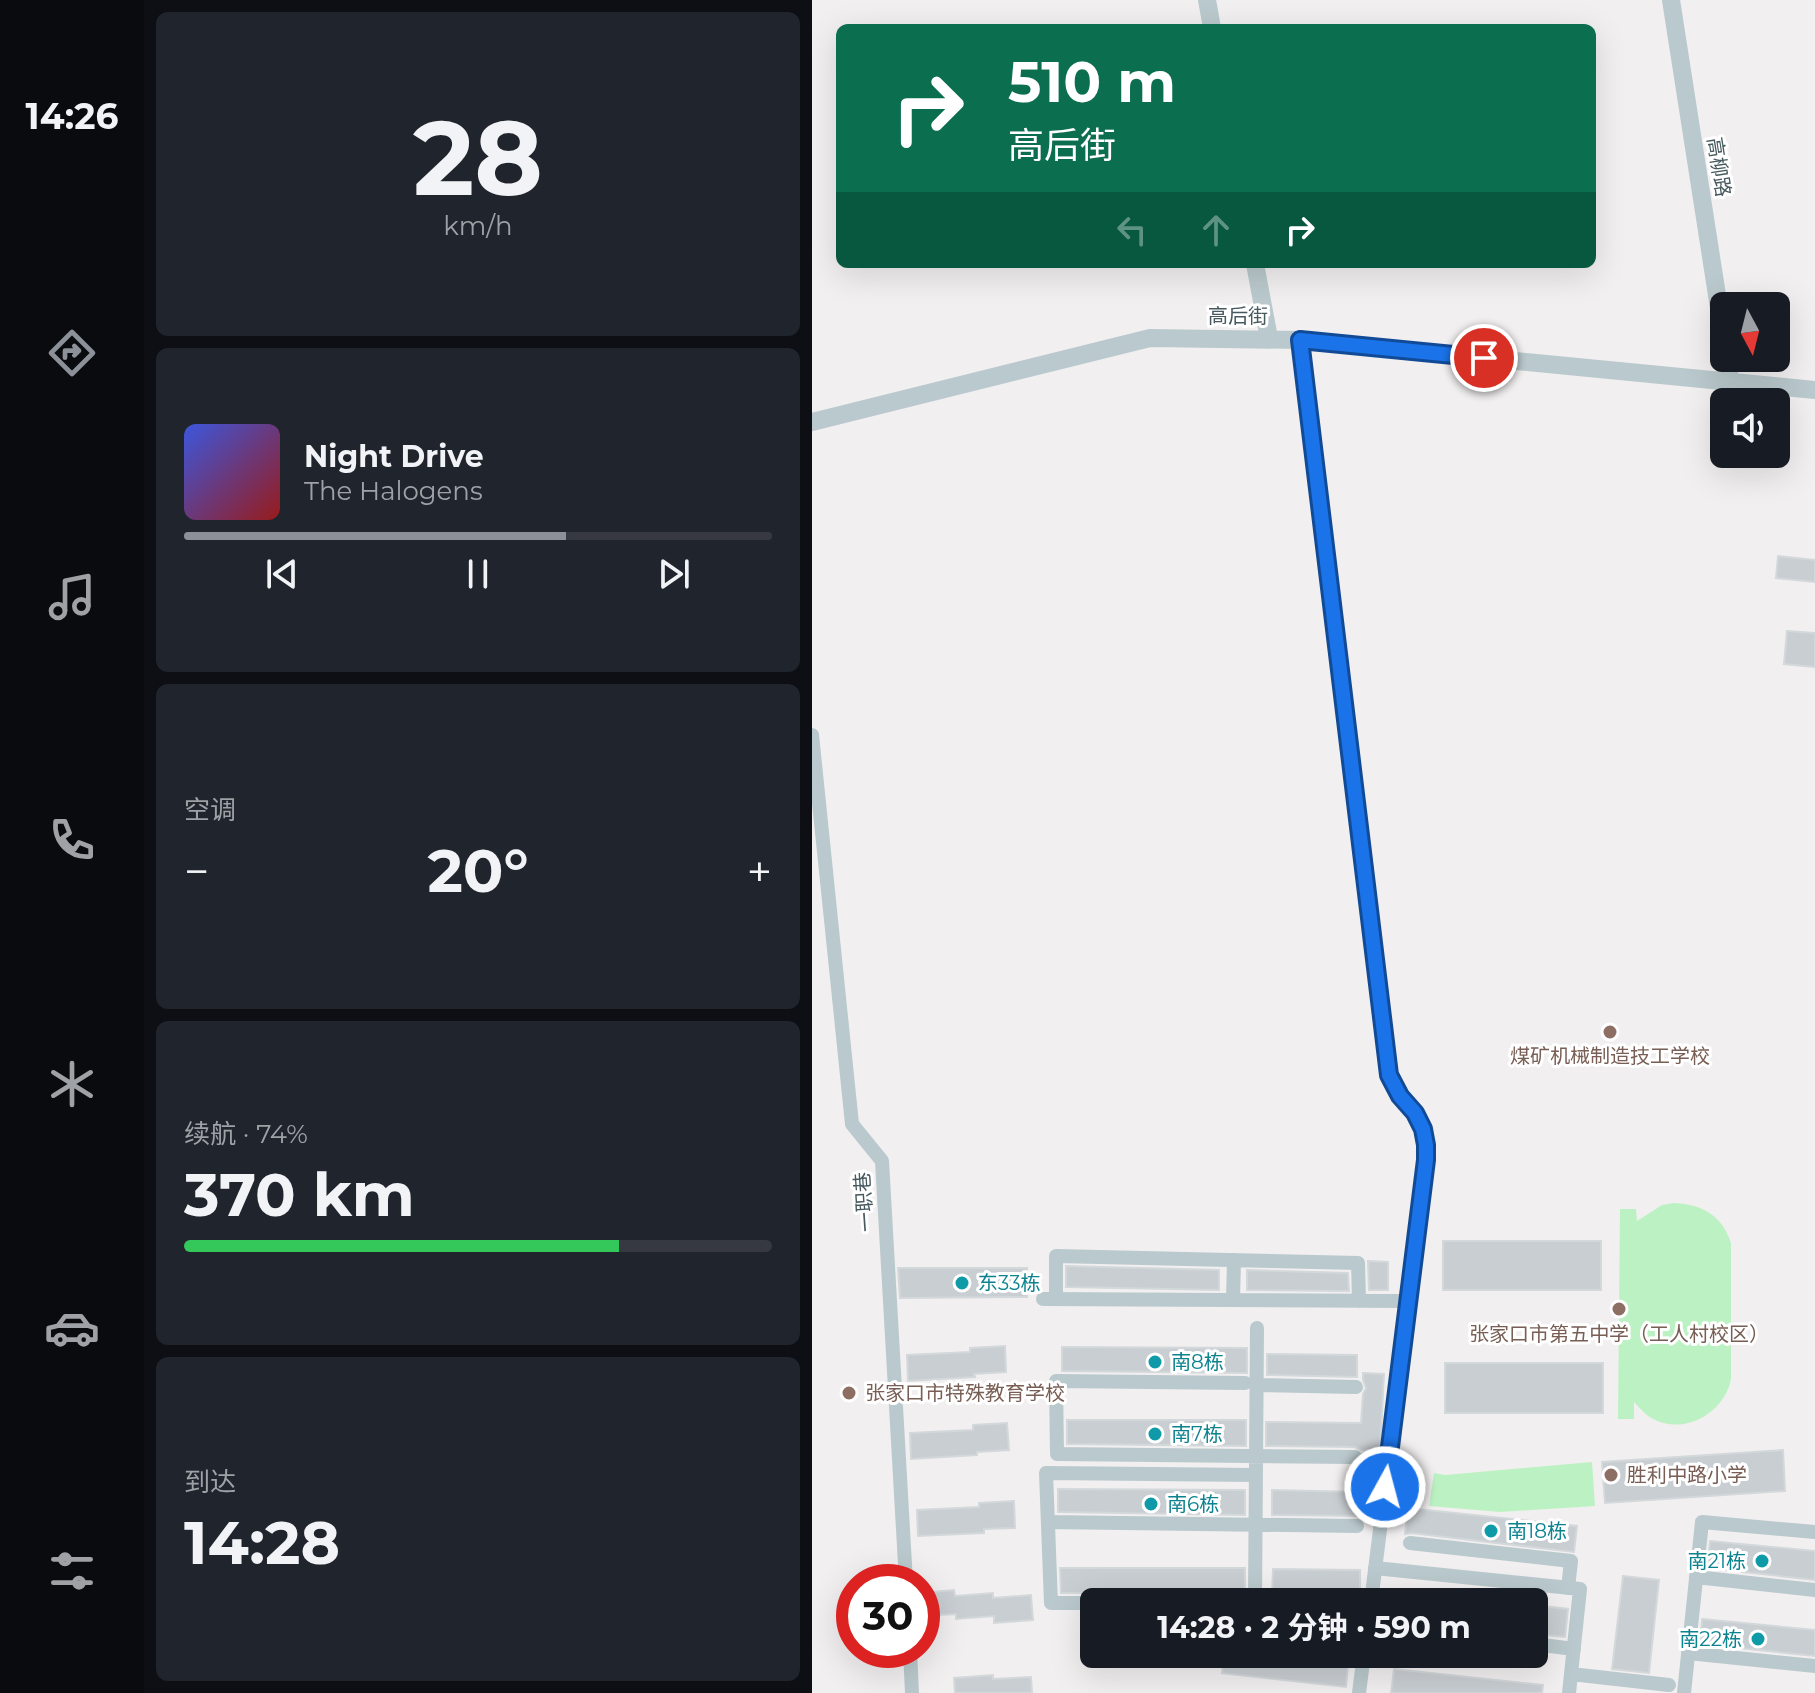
<!DOCTYPE html>
<html lang="zh">
<head>
<meta charset="utf-8">
<style>
  body { margin:0; font-family:Montserrat,"Noto Sans SC",sans-serif; background:#20242c; color:#f1f3f6; height:100vh; display:flex; flex-direction:column; font-size:30px; white-space:nowrap }
  * { box-sizing:border-box; margin:0 }
  p { font-size:26px; color:#9ea1a6 }
  .icon { flex:none; width:44px; height:44px; fill:none; stroke:currentColor; stroke-width:2; stroke-linecap:round; stroke-linejoin:round }
  .map { position:relative; flex:1; overflow:hidden }
  .panel { display:flex; flex-direction:column; gap:12px; padding:12px; background:#0d0f14; width:668px }
  .panel>* { flex:none }
  .top-card { position:absolute; left:24px; top:24px; width:760px; height:244px; border-radius:12px; box-shadow:0 8px 32px #0002; background:#0b6e4f; color:#fff; overflow:hidden }
  .needle { width:52px; rotate:173deg }
  .fabs { position:absolute; left:898px; top:292px; display:grid; gap:16px }
  .fabs a { display:grid; place-items:center; width:80px; height:80px; border-radius:12px; background:#171b24; box-shadow:0 8px 32px #0002; font-size:40px }
  .speed { position:absolute; left:24px; top:1564px; display:flex; gap:16px; font-size:40px; font-weight:700; text-align:center }
  .speed>* { display:grid; place-content:center; width:104px; height:104px; border-radius:50%; background:#171b24; box-shadow:0 8px 32px #0002; line-height:1 }
  .speed .limit { border:12px solid #d22; background:#fff; color:#111 }
  .pin { position:absolute; display:grid; place-items:center; width:68px; height:68px; color:#fff; margin:-34px; border:4px solid #fff; border-radius:50%; box-shadow:0 2px 8px #0007 }
  .me { position:absolute; width:88px; margin:-44px; rotate:7deg; stroke-linejoin:round; filter:drop-shadow(0 0 6px #0008) }
  .turn { display:flex; align-items:center; gap:28px; height:168px; padding:0 40px; font-size:36px }
  .turn .icon { width:104px; height:104px; stroke-width:2.5 }
  .turn b { display:block; font-size:56px; line-height:68px }
  .lanes { display:flex; align-items:center; height:76px; padding:0 40px; background:#0003; justify-content:center; gap:40px; direction:ltr }
  .lanes .off { opacity:.35 }
  .big { font-size:60px; font-weight:700; line-height:1.1 }
  .panel .card { flex:1; display:flex; flex-direction:column; justify-content:center; gap:12px; min-width:0; padding:0 28px; border-radius:12px; background:#20242c }
  .panel .dial { align-items:center; gap:0 }
  .dial b { font-size:104px; line-height:1 }
  .song { display:flex; align-items:center; gap:24px }
  .cover { width:96px; height:96px; border-radius:12px; background:linear-gradient(135deg,hsl(230 70% 55%),hsl(0 70% 35%)) }
  .played { height:8px; border-radius:4px; background:linear-gradient(90deg,#8c9099 65%,#363941 65%) }
  .keys { display:flex; justify-content:space-around; direction:ltr }
  .heat { display:flex; justify-content:space-between; align-items:center; font-size:44px; direction:ltr }
  .charge { height:12px; border-radius:6px; background:linear-gradient(90deg,#34c759 74%,#363941 0) }
  .trip { position:absolute; left:268px; top:1588px; width:468px; height:80px; border-radius:12px; background:#171b24; box-shadow:0 8px 32px #0002; font-weight:700; line-height:80px; text-align:center }
  main { display:flex; flex:1; min-height:0 }
  .dock { display:flex; flex-direction:column; width:144px; justify-content:space-around; align-items:center; background:#090b0e; color:#9ea1a6 }
  .dock .icon { width:56px; height:56px }
  .dock .active { color:#8c9099 }
  .dock b { font-size:36px; color:#f1f3f6 }
  .map>svg:first-child { display:block }
</style>
</head>
<body>
<main>
<nav class="dock">
<b>14:26</b>
<svg class="icon active" aria-label="directions" viewBox="0 0 24 24"><path d="M12 3l9 9-9 9-9-9zM9 14v-3h6M13 9l2 2-2 2"/></svg>
<svg class="icon" aria-label="music" viewBox="0 0 24 24"><path d="M9 18V5l10-2v13"/><circle cx="6" cy="18" r="3"/><circle cx="16" cy="16" r="3"/></svg>
<svg class="icon" aria-label="phone" viewBox="0 0 24 24"><path d="M5 4h4l2 5-3 2q2 4 5 5l2-3 5 2v4C11 20 4 13 5 4z"/></svg>
<svg class="icon" aria-label="climate" viewBox="0 0 24 24"><path d="M12 3v18M4 7l16 10M4 17L20 7"/></svg>
<svg class="icon" aria-label="car" viewBox="0 0 24 24"><path d="M5 17H2v-5l4-1 3-4h7l3 4 3 1v5h-3M9 17h6M6 11h13"/><circle cx="7" cy="17" r="2"/><circle cx="17" cy="17" r="2"/></svg>
<svg class="icon" aria-label="filters" viewBox="0 0 24 24"><path d="M4 7h16M4 17h16"/><circle cx="9" cy="7" r="2"/><circle cx="15" cy="17" r="2"/></svg>
</nav>
<section class="panel">
<div class="card dial"><b>28</b><p>km/h</p></div>
<div class="card">
<div class="song"><i class="cover"></i><div><b>Night Drive</b><p>The Halogens</p></div></div>
<div class="played"></div>
<div class="keys"><svg class="icon" aria-label="previous" viewBox="0 0 24 24"><path d="M18 5L8 12l10 7zM5 5v14"/></svg><svg class="icon" aria-label="pause" viewBox="0 0 24 24"><path d="M8 5v14M16 5v14"/></svg><svg class="icon" aria-label="next" viewBox="0 0 24 24"><path d="M6 5l10 7-10 7zM19 5v14"/></svg></div>
</div>
<div class="card"><p>空调</p>
<div class="heat"><a>−</a><b class="big">20°</b><a>+</a></div>
</div>
<div class="card"><p>续航 · 74%</p><b class="big">370 km</b><div class="charge"></div></div>
<div class="card"><p>到达</p><b class="big">14:28</b></div>
</section>
<div class="map">
<svg width="1003" height="1693" viewBox="0 0 1003 1693">
  <rect width="100%" height="100%" fill="#f2eff0"/>
  <!-- green -->
  <path fill="#bcf2c3" d="M861,1203c29,1 49,12 58,40v136c-6,33 -46,57 -78,40 -8,-4 -13,-11 -19,-17v17h-16l2,-210h16l1,12 25,-16z
    M780,1462l3,44 -95,6 -71,-6 5,-33 11,2z"/>
  <!-- building -->
  <path fill="#c9ced2" stroke="#d3d8db" stroke-width="2" d="M966,556l37,4v22l-39,-4z
    M975,631l28,2v34l-31,-3z
    M631,1241h158v49h-158z
    M556,1261l20,1v28h-19z
    M254,1266l153,4v20l-153,-3z
    M86,1268h129v29l-127,1z
    M435,1270l101,3 1,18 -102,-1z
    M193,1346l1,26 -32,2 1,3 -67,4 -1,-26 63,-3v-4z
    M250,1347l185,1v25l-185,-2z
    M455,1354l90,1v22l-90,-2z
    M633,1363h158v50h-158z
    M551,1373l21,1 -4,76h-19l-6,-3 -89,-1v-24l95,1 2,-29 3,-6 -3,-8z
    M255,1420h179v26l-179,-2z
    M195,1423l2,27 -32,2v3l-66,4 -1,-26 63,-3v-5z
    M971,1450l2,41 -180,12 -3,-41z
    M246,1489l187,1v25l-187,-3z
    M460,1490l87,2v24l-87,-1z
    M202,1501l1,27 -31,1v4l-66,3 -1,-26 62,-3v-4z
    M596,1508l169,18 -3,26 -163,-19 -6,1z
    M898,1541l105,10v29l-108,-12z
    M248,1568h185v29l-144,-1 -7,-3h-33z
    M461,1569l87,1v26l-88,-1z
    M811,1576l36,4 -10,93 -37,-4z
    M142,1590l1,6 38,-3v5l38,-3 2,25 -39,3v-7l-38,3v-5l-34,2v-23z
    M722,1605l34,4 -3,28 -31,-3z
    M890,1619l113,11v26l-115,-12z
    M412,1654h125l-3,33 -124,-14z
    M582,1669l149,16 -1,8h-151z
    M181,1675v4l38,-2 1,16h-77l-1,-15z"/>
  <g fill="none" stroke-linecap="round" stroke-linejoin="round">
    <!-- minor -->
    <path stroke="#bac9cd" stroke-width="14" d="M488,340l89,735 11,21 15,17 8,16 3,31 -55,442
      M0,735l40,389 30,37 24,421
      M231,1299l365,2
      M244,1299v-43l302,7 1,38
      M421,1300l1,-40
      M433,1383l-189,-2 1,73 298,3
      M445,1385l99,2
      M236,1522l309,4
      M598,1543l161,18 -3,27
      M563,1568l205,21 -11,104
      M884,1577l119,13
      M443,1602l2,-274
      M282,1603h-43l-5,-130 210,2
      M722,1644l40,5
      M98,1650l2,43
      M876,1653l127,13
      M759,1674l98,11
      M547,1693l5,-39
      M872,1693l18,-171 113,10"/>
    <!-- tertiary -->
    <path stroke="#bac9cd" stroke-width="18" d="M395,0l5,28
      M859,0l53,340
      M443,264l14,74
      M915,358l3,23
      M0,422l338,-84 150,2 515,50"/>
  </g>
  <g fill="none" stroke-linecap="round" stroke-linejoin="round">
    <!-- route casing -->
    <g stroke="#114b97" stroke-width="20">
      <path id="route" d="M573,1487l41,-327v-15l-3,-16 -8,-16 -15,-17 -11,-21 -89,-735 184,18"/>
    </g>
    <!-- route -->
    <use href="#route" stroke="#1a73e8" stroke-width="14"/>
  </g>
  <!-- markers -->
  <g fill="#8d6e63" stroke="#fff" stroke-width="3">
    <circle cx="798" cy="1032" r="8"/>
    <circle cx="807" cy="1309" r="8"/>
    <circle cx="37" cy="1393" r="8"/>
    <circle cx="799" cy="1475" r="8"/>
  </g>
  <g fill="#0f9aa8" stroke="#fff" stroke-width="3">
    <circle cx="150" cy="1283" r="8"/>
    <circle cx="343" cy="1362" r="8"/>
    <circle cx="343" cy="1434" r="8"/>
    <circle cx="339" cy="1504" r="8"/>
    <circle cx="679" cy="1531" r="8"/>
    <circle cx="950" cy="1561" r="8"/>
    <circle cx="946" cy="1639" r="8"/>
  </g>
  <g text-anchor="middle" dominant-baseline="central" stroke-width="6" stroke-linejoin="round" paint-order="stroke">
    <!-- street labels -->
    <g font-size="20" fill="#46595e" stroke="#fff">
      <text transform="translate(907 167) rotate(81)">高柳路</text>
      <text x="426" y="316">高后街</text>
      <text transform="translate(52 1202) rotate(-94)">一职巷</text>
    </g>
    <!-- education labels -->
    <g font-size="20" fill="#785e54" stroke="#fff">
      <text x="798" y="1056">煤矿机械制造技工学校</text>
      <text x="807" y="1334">张家口市第五中学（工人村校区）</text>
      <text x="53" y="1393" text-anchor="start">张家口市特殊教育学校</text>
      <text x="815" y="1475" text-anchor="start">胜利中路小学</text>
    </g>
    <!-- culture labels -->
    <g font-size="20" fill="#0d838f" stroke="#fff" text-anchor="start">
      <text x="166" y="1283">东33栋</text>
      <text x="359" y="1362">南8栋</text>
      <text x="359" y="1434">南7栋</text>
      <text x="355" y="1504">南6栋</text>
      <text x="695" y="1531">南18栋</text>
      <text x="934" y="1561" text-anchor="end">南21栋</text>
      <text x="930" y="1639" text-anchor="end">南22栋</text>
    </g>
  </g>
</svg>
<div class="fabs">
<a><svg class="needle" viewBox="-14 -14 28 28"><path d="M0-13l5 13h-10z" fill="#e53935"/><path d="M0 13l5-13h-10z" fill="#9ea1a6"/></svg></a>
<a><svg class="icon" aria-label="sound" viewBox="0 0 24 24"><path d="M4 9h4l5-4v14l-5-4H4zM17 9q2 3 0 6"/></svg></a>
</div>
<div class="speed"><div class="limit">30</div></div>
<div class="pin" style="left:672px;top:358px;background:#d93025"><svg class="icon" aria-label="arrive" viewBox="0 0 24 24"><path d="M6 21V4h12l-3 4 3 4H6"/></svg></div>
<svg class="me" style="left:573px;top:1487px" viewBox="-20 -20 40 40"><circle r="17" fill="#1a73e8" stroke="#fff" stroke-width="3"/><path d="M0-11L8 9 0 5-8 9z" fill="#fff"/></svg>
<div class="trip">14:28 · 2 分钟 · 590 m</div>
<div class="top-card">
<div class="turn"><svg class="icon" aria-label="right" viewBox="0 0 24 24"><path d="M7 20v-9h11M14 6l5 5-5 5"/></svg><div><b>510 m</b>高后街</div></div>
<div class="lanes"><svg class="icon off" aria-label="left" viewBox="0 0 24 24"><path d="M17 20v-9H6M10 6l-5 5 5 5"/></svg><svg class="icon off" aria-label="ahead" viewBox="0 0 24 24"><path d="M12 20V5M6 11l6-6 6 6"/></svg><svg class="icon" aria-label="right" viewBox="0 0 24 24"><path d="M7 20v-9h11M14 6l5 5-5 5"/></svg></div>
</div>
</div>
</main>
</body>
</html>
